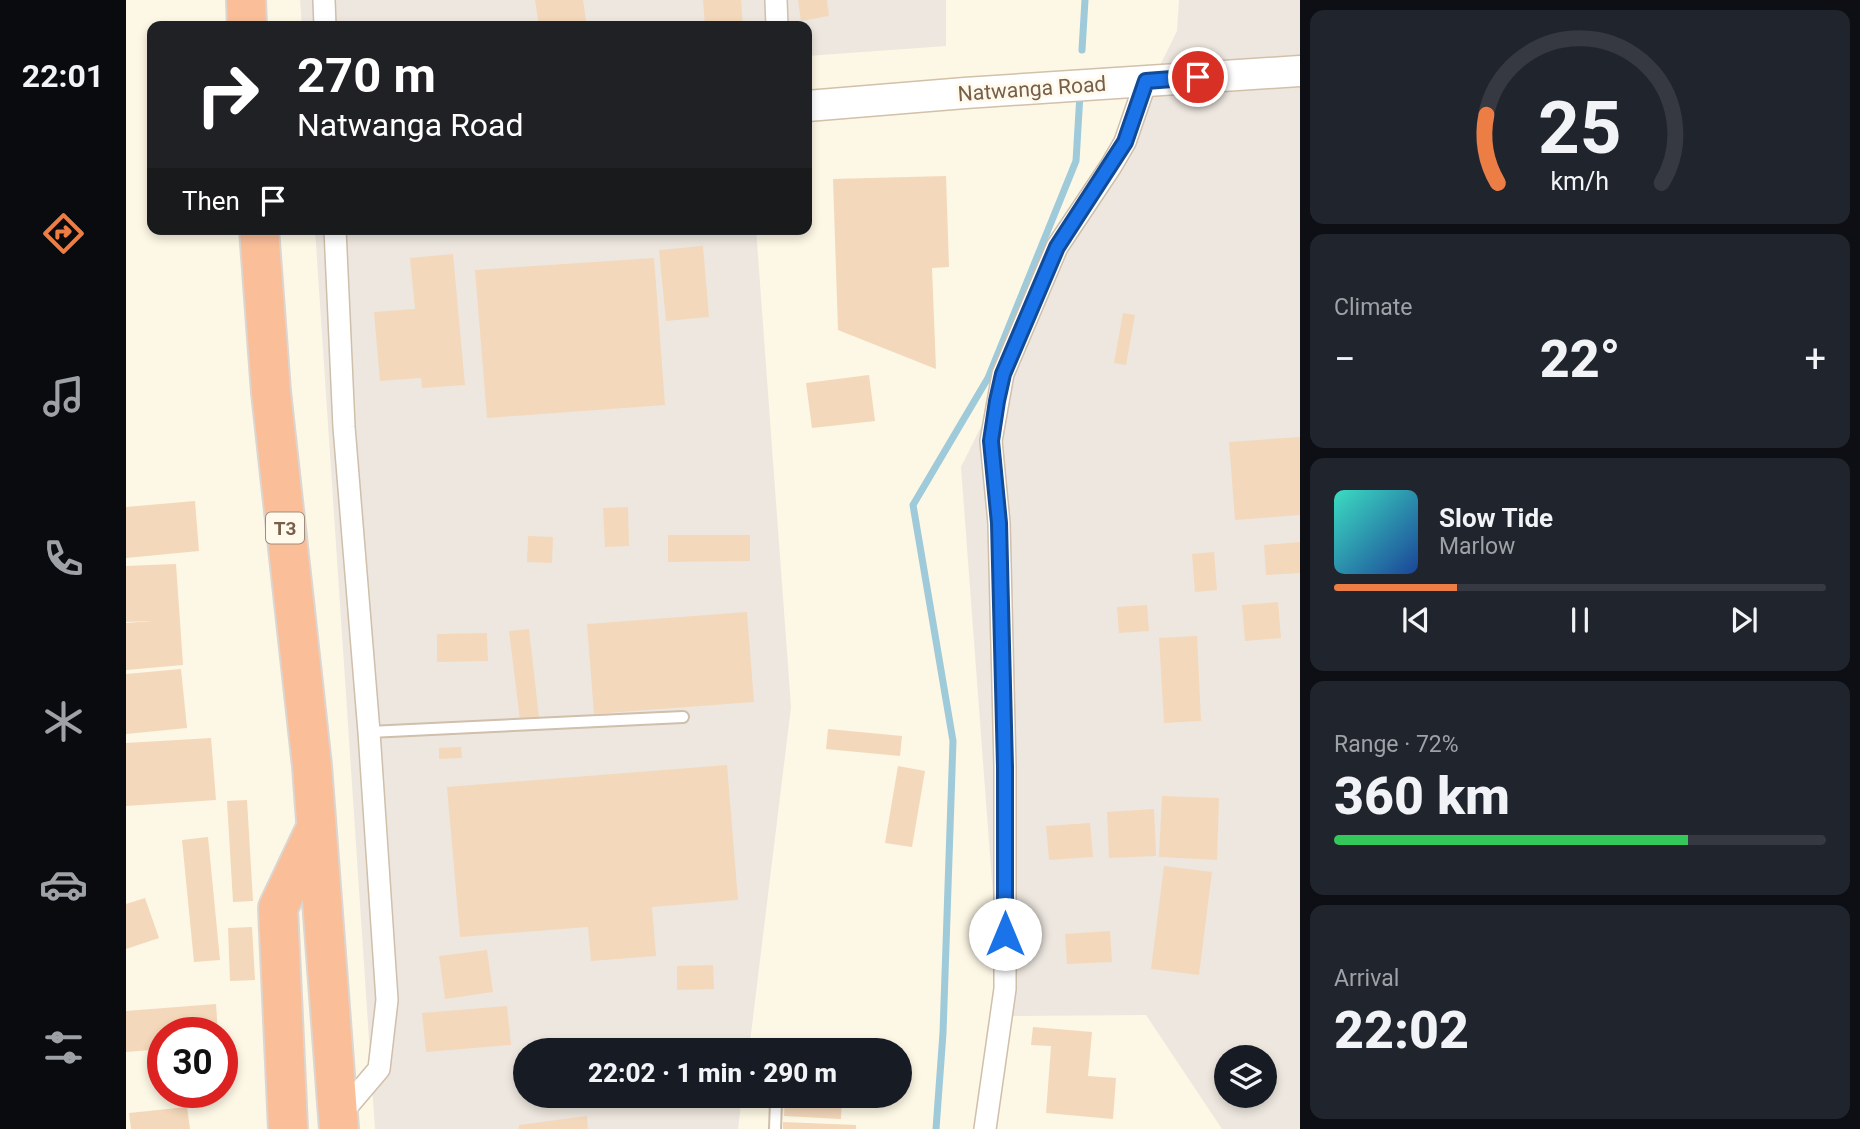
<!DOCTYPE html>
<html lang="en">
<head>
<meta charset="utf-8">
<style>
  body { margin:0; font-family:Roboto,sans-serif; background:#20242c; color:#f1f3f6; height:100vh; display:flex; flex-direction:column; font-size:26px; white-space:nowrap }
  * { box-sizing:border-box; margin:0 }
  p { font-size:23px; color:#9ea1a6 }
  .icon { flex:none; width:38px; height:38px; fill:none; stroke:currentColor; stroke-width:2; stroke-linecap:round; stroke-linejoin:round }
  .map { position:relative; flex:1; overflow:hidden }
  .sheet { display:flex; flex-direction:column; gap:10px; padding:10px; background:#0d0f14; width:560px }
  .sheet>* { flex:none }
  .guide { position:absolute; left:21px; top:21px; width:665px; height:214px; border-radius:14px; box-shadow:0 4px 10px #0003; background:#202124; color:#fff; overflow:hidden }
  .buttons { position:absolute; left:1088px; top:1045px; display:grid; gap:14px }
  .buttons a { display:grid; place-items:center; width:63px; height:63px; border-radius:50%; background:#171b24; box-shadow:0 4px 10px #0003; font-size:35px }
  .speed { position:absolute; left:21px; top:1017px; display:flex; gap:14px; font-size:35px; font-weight:700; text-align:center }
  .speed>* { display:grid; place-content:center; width:91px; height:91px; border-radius:50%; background:#171b24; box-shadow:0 4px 10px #0003; line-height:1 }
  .speed .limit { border:10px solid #d22; background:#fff; color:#111 }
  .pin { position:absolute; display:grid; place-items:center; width:60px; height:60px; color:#fff; margin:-30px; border:4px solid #fff; border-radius:50%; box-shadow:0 2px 7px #0007 }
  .me { position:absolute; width:77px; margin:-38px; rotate:0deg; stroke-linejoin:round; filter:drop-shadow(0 0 5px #0008) }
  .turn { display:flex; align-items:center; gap:24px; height:147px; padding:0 35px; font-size:32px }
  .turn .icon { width:91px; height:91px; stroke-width:2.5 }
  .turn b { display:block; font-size:49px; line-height:60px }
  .then { display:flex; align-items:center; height:66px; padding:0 35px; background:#0003; gap:14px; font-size:26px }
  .big { font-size:52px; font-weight:800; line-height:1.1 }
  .sheet .tile { flex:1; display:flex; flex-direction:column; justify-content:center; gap:10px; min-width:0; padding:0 24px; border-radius:14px; background:#20242c }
  .sheet .dial { align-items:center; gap:0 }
  .dial svg { height:182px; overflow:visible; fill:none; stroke:#363941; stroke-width:7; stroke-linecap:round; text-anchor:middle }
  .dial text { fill:#f1f3f6; stroke:none }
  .song { display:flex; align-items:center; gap:21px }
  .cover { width:84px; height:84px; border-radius:10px; background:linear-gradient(135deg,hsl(170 70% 55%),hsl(220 70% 35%)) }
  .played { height:7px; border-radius:4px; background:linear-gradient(90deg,#ec7e45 25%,#363941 25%) }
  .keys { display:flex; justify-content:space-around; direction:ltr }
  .heat { display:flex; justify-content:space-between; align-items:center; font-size:38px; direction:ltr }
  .charge { height:10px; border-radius:5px; background:linear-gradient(90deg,#34c759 72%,#363941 0) }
  .trip { position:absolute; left:387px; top:1038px; width:399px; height:70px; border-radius:35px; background:#171b24; box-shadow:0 4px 10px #0003; font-weight:800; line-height:70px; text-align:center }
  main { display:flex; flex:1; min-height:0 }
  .tabs { display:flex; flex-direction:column; width:126px; justify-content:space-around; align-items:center; background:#090b0e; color:#9ea1a6 }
  .tabs .icon { width:49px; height:49px }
  .tabs .on { color:#ec7e45 }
  .tabs b { font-size:32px; color:#f1f3f6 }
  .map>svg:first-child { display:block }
</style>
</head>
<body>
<main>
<nav class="tabs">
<b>22:01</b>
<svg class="icon on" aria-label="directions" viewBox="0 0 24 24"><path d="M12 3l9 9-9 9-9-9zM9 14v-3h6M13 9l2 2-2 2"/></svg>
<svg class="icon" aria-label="music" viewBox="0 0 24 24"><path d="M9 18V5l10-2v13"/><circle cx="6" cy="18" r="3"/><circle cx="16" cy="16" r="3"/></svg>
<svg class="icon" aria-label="phone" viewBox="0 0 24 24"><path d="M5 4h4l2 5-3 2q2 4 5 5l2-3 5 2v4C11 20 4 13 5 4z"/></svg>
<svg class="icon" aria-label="climate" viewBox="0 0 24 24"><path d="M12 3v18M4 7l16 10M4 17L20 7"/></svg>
<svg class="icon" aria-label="car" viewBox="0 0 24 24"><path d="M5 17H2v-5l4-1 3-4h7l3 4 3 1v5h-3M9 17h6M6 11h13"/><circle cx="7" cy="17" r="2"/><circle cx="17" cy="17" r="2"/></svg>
<svg class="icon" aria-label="filters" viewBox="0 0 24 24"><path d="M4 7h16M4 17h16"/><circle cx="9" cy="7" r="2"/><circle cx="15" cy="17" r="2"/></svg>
</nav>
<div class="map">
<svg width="1174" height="1129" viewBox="0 0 1174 1129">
  <rect width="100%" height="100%" fill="#fdf7e5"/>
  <!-- industrial -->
  <path fill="#ede7df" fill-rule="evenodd" d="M174,0h646v46l-139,10v-30h-505z
    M1053,0h121v1129h-78l-76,-114 -144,1 -41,-549 216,-436zM1101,1057h38v39h-38z
    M189,229h441l35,478 -42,343h-224v46h217l-4,33h-363z"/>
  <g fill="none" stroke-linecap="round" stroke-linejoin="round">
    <!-- stream -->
    <path stroke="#9ecada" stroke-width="7" d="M956,50l3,-50
      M810,1129l7,-96 10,-292 -40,-236 75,-127 88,-217 4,-67"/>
  </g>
  <!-- building -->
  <path fill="#f4d8bb" d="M409,0h48l4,26h-48z
    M577,0h38l2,26h-38z
    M672,0h29l2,16 -28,5z
    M820,176l3,91 -17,1 4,101 -98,-39 -5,-151z
    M577,246l6,71 -43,4 -7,-71z
    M327,254l12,131 -43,3 -1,-10 -41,3 -6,-69 41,-3 -5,-51z
    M528,258l11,147 -178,13 -12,-148z
    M997,313l12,2 -9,50 -12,-2z
    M743,375l6,46 -63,7 -6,-45z
    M1174,437v78l-65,5 -6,-78z
    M69,501l4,50 -73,7v-51z
    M502,507l1,39 -24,1 -2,-39z
    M542,535h82v26l-82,1z
    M402,536l25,1 -1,26 -25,-1z
    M1174,542v31l-34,2 -2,-30z
    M1088,552l3,38 -22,2 -3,-38z
    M50,564l7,101 -57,5v-47l27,-2 -27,1v-56z
    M1152,602l3,36 -36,3 -3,-36z
    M1021,605l2,26 -30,2 -2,-26z
    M621,612l7,90 -160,12 -7,-90z
    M403,629l10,89 -19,2 -11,-89z
    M361,633l1,28 -51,1v-28z
    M1071,636l4,85 -37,2 -5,-85z
    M55,669l6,59 -61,6v-60z
    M702,729l74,7 -2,20 -74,-7z
    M85,738l5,62 -90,6v-63z
    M335,747l1,11 -23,1v-11z
    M601,765l11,135 -86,7 4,49 -65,5 -3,-34 -128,10 -13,-150z
    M772,766l27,5 -13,76 -27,-4z
    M1036,796l57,2 -2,62 -58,-3z
    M121,800l6,101 -20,1 -6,-101z
    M1028,809l2,47 -47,2 -2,-46z
    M964,823l3,34 -44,3 -3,-34z
    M82,837l12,123 -26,2 -12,-122z
    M1038,866l48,6 -13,103 -48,-6z
    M19,898l14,40 -33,11v-45z
    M126,927l3,53 -25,1 -2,-53z
    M984,931l2,31 -45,2 -2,-30z
    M361,950l6,42 -48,7 -6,-43z
    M587,965l1,24 -37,1v-24z
    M90,1004l2,28h-55v17l-37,3v-41z
    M381,1006l4,39 -85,7 -4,-39z
    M907,1027l59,5 -4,44 28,2 -3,41 -67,-6 5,-67 -20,-1z
    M659,1096h57l-1,23 -57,-3z
    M61,1107l3,22h-59l-2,-16z
    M461,1116l1,13h-69v-4z
    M657,1122l73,3v4h-73z"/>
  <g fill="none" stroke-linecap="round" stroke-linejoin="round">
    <!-- lane casing -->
    <g stroke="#cfbfab" stroke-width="14">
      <path id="lane" d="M243,732l314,-15
        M649,1129l1,-28"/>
    </g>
    <!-- street casing -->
    <g stroke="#cfbfab" stroke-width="24">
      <path id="street" d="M198,0l1,26
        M650,0l1,26
        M209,229l9,198 25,305 18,268 -8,69 -40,47
        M859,1129l20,-140v-222l-6,-244 -8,-82 12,-67 54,-127 54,-81 14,-24 21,-61"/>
    </g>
    <!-- secondary casing -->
    <g stroke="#d3c0a8" stroke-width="33">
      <path id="secondary" d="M681,106l158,-13 335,-22"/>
    </g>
    <!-- highway casing -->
    <g stroke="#dcd5d0" stroke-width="42">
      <path id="highway" d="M120,0l1,26
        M133,229l12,163 41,374 27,363
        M162,1129l-10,-221 38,-80"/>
    </g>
    <!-- lane -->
    <use href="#lane" stroke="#fff" stroke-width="10"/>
    <!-- street -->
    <use href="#street" stroke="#fff" stroke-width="21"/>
    <!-- secondary -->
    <use href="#secondary" stroke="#fff" stroke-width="30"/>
    <!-- highway -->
    <use href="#highway" stroke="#fabe99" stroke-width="38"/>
  </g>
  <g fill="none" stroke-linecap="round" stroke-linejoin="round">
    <!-- route casing -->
    <g stroke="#114b97" stroke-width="18">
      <path id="route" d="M879,934v-167l-6,-244 -8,-82 6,-40 6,-27 54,-127 68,-105 21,-61 52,-4"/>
    </g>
    <!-- route -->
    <use href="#route" stroke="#1a73e8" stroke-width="12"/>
  </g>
  <g text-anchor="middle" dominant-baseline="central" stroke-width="6" stroke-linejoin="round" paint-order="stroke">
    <!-- shield labels -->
    <rect fill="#fffaec" stroke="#a08e7a" stroke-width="2" x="140" y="512.5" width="38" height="31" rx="5"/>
    <g font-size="19" font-weight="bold" fill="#775f49">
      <text x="159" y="528">T3</text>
    </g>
    <!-- street labels -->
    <g font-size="21" fill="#775f49" stroke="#fffaec">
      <text transform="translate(906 89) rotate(-4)">Natwanga Road</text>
    </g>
  </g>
</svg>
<div class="buttons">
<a><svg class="icon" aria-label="layers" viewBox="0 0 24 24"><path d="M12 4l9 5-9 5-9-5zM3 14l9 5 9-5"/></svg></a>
</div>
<div class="speed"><div class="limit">30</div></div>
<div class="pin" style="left:1072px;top:77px;background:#d93025"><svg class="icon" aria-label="arrive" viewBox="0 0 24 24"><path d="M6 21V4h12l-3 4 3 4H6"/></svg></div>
<svg class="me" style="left:879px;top:934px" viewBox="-20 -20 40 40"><circle r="19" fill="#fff"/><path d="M0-13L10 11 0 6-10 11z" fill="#1a73e8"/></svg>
<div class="trip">22:02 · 1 min · 290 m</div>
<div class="guide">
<div class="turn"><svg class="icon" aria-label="right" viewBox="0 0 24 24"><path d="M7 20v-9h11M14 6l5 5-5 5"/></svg><div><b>270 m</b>Natwanga Road</div></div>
<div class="then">Then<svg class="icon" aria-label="arrive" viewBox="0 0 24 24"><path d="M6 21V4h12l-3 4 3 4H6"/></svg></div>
</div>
</div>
<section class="sheet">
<div class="tile dial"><svg viewBox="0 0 100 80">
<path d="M14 69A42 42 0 1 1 86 69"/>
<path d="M14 69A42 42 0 0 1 9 39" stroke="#ec7e45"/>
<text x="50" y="56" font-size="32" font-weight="700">25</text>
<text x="50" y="72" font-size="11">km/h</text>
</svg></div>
<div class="tile"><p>Climate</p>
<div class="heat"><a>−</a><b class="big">22°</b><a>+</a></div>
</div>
<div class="tile">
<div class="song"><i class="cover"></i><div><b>Slow Tide</b><p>Marlow</p></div></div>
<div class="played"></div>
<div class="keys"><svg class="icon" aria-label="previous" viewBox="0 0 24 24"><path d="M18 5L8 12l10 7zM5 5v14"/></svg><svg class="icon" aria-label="pause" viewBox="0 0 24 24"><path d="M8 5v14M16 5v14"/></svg><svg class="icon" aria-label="next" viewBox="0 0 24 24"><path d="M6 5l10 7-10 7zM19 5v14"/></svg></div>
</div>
<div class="tile"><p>Range · 72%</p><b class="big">360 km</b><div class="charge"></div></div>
<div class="tile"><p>Arrival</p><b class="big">22:02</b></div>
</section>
</main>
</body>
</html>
